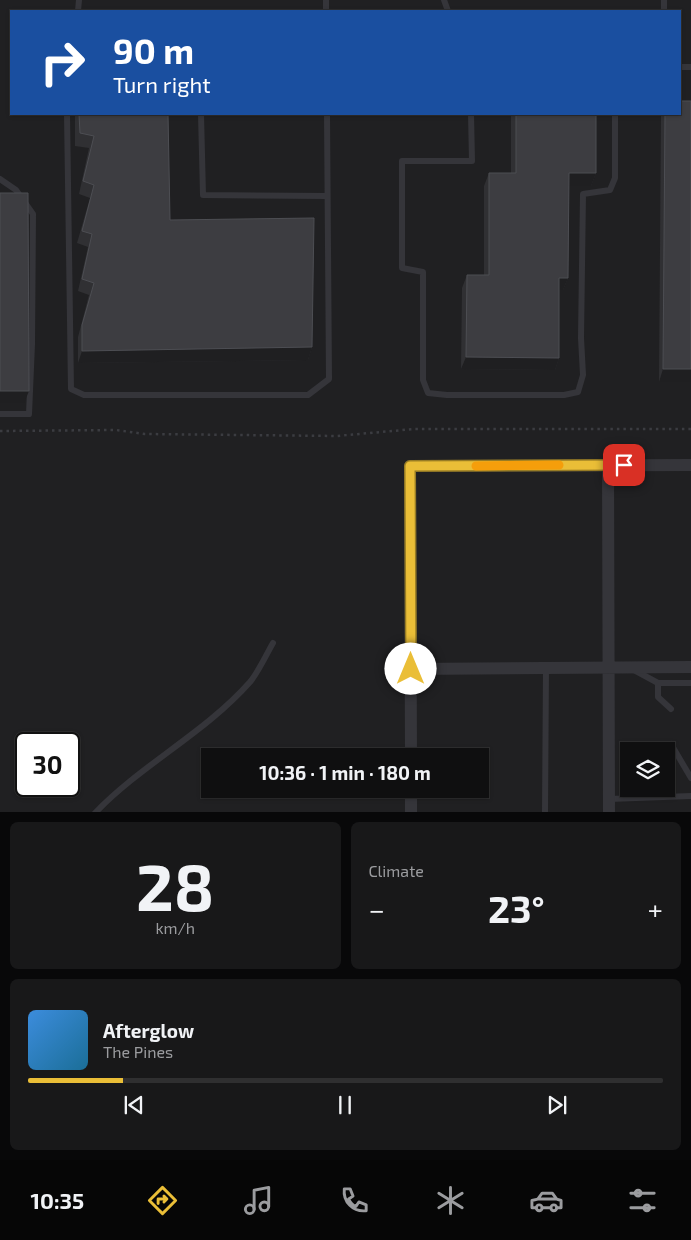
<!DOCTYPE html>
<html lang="en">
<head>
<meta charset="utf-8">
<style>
  body { margin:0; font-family:"Exo 2",sans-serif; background:#181819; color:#f1f3f6; height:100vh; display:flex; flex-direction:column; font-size:19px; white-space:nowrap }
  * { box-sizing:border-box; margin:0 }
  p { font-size:16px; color:#9b9c9f }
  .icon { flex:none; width:28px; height:28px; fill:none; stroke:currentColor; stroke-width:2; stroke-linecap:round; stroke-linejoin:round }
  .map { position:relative; height:812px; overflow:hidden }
  .panel { display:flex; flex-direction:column; gap:10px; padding:10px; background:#080809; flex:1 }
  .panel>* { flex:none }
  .top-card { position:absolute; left:10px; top:10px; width:671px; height:105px; border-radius:0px; box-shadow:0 1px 4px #0004,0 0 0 1px #2f2f30; background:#1a4fa0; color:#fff; overflow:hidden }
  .fabs { position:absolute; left:620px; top:742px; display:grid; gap:10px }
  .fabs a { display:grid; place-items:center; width:55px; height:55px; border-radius:0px; background:#0f0f10; box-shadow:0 1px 4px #0004,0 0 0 1px #2f2f30; font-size:25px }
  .speed { position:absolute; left:15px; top:732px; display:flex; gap:10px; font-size:25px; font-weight:700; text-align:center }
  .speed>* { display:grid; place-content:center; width:65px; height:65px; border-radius:50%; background:#0f0f10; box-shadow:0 1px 4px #0004,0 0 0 1px #2f2f30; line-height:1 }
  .speed .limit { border:2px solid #111; border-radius:8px; background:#fff; color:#111 }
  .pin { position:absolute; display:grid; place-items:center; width:42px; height:42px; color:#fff; margin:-21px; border-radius:10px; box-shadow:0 2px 8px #0006 }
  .me { position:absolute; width:55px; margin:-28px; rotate:0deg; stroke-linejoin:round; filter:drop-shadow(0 0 4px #0008) }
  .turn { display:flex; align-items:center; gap:18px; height:105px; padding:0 20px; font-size:22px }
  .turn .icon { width:65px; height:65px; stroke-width:2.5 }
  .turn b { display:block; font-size:35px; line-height:42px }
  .big { font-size:38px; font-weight:700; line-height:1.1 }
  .panel .card { flex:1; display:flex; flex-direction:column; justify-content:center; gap:8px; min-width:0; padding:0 18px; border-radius:8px; background:#181819 }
  .panel .dial { align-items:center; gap:0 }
  .dial b { font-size:65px; line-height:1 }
  .song { display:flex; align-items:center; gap:15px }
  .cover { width:60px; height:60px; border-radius:8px; background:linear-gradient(135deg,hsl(210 70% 55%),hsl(200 70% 35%)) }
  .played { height:5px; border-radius:2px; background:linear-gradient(90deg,#eabe37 15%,#2f2f30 15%) }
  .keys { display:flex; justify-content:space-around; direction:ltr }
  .heat { display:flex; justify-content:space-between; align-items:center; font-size:28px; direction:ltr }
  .panel .tiles { flex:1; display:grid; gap:10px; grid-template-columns:1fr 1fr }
  .card:last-child { grid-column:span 2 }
  .trip { position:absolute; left:201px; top:748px; width:288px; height:50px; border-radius:0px; background:#0f0f10; box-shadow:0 1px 4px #0004,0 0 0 1px #2f2f30; font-weight:700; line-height:50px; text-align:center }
  .dock { display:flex; height:80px; justify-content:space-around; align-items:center; background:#060606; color:#9b9c9f }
  .dock .icon { width:35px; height:35px }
  .dock .current { color:#eabe37 }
  .dock b { font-size:22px; color:#f1f3f6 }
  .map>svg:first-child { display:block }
</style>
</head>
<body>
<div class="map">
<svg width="691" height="813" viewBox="0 0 691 813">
  <rect width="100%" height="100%" fill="#141415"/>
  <!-- built -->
  <path fill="#202022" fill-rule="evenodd" d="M0,0h691v812l-691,1zM11,11h669v103h-669zM26,744h43v42h-43zM629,751h37v38h-37zM210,756h270v33h-270z"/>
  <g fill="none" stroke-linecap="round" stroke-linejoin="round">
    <!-- path -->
    <path stroke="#3b3c41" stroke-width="2.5" stroke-dasharray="2.5 4" stroke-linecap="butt" d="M0,431l116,-1 29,4 192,2 77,-7h277"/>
    <!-- lane -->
    <path stroke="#35353a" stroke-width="6" d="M326,0v11
      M444,0l4,11
      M664,0v11
      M78,11l1,-11
      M680,67h11
      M67,114l4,275 13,6h224l21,-16 -2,-265
      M201,114l2,81 124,1
      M471,114l1,47h-70v107l21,4v108l5,13 19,2h117l14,-3 5,-17 -2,-37 2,-144 27,-4 5,-12v-64
      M0,179l16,11 17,24 -1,130 -3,70h-29
      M634,670l24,13h33
      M658,683v14l13,12
      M671,744l20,34
      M609,799l82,-3
      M95,813c47,-49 110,-80 155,-131 9,-11 16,-27 23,-39
      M545,813l1,-145"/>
    <!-- street -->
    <path stroke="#35353a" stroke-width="12" d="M608,465l1,348
      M411,669l280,-2
      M411,756l-1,-290 281,-1
      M411,789v24"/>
  </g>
  <!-- wall -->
  <path fill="#303033" d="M691,101v281h-32l2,-268h19z
    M75,114h93l2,106 142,127 -4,13 -230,3v-26l11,-42 -11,-4 10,-44 -11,-4 13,-45 -11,-4 10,-46 -14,-2z
    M511,114h85v59l-5,13h-22l-1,92 -5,12h-4v68l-4,12 -94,-1 1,-81 5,-13h17v-89l5,-13h22z"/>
  <!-- shaded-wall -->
  <path fill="#1f1f21" d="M569,173h27l-5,13h-27z
    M559,278h9l-5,12h-8z
    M312,347l-4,13 -230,3 4,-12z
    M466,357l93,1 -4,12 -94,-1z
    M663,369h28v13h-32z
    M0,391h29l-5,12h-24z"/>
  <!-- building -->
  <path fill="#3d3d41" stroke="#4d4e53" d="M680,101h11v268h-28l2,-255h15z
    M79,114h89l2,106 144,-2 -2,129 -230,4v-26l12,-42 -12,-4 10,-45 -10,-3 12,-46 -11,-4 11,-45 -14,-3z
    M516,114h80v59h-27l-1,105h-9v80l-93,-1 1,-82h22v-102h27z
    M0,193h28l1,198h-29z"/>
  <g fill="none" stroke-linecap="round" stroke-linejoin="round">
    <!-- route casing -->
    <g stroke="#987c24" stroke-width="12">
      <path id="route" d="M411,669l-1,-203 214,-1"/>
    </g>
    <!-- route -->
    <use href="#route" stroke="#eabe37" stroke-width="9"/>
    <!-- slow -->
    <path stroke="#f59e0b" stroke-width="9" d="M476,466l83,-1"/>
  </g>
</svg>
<div class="fabs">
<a><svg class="icon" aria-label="layers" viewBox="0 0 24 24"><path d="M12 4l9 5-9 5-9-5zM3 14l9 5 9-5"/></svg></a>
</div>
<div class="speed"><div class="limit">30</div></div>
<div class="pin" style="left:624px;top:465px;background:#d93025"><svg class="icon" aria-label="arrive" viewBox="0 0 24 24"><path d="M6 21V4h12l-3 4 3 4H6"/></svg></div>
<svg class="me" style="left:411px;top:669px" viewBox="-20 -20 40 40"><circle r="19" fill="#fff"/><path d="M0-13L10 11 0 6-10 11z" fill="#eabe37"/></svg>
<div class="trip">10:36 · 1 min · 180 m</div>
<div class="top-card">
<div class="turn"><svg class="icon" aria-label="right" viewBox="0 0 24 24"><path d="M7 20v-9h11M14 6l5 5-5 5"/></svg><div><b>90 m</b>Turn right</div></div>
</div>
</div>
<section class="panel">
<div class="tiles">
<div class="card dial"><b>28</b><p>km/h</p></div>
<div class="card"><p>Climate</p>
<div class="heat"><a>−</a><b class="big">23°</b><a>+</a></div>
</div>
<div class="card">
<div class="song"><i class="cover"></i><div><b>Afterglow</b><p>The Pines</p></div></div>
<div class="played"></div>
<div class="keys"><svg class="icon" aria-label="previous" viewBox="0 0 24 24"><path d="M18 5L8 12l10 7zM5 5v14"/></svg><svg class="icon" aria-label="pause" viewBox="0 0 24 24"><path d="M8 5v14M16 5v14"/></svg><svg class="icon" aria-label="next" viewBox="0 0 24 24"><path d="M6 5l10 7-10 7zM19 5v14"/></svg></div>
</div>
</div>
</section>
<nav class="dock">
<b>10:35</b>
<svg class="icon current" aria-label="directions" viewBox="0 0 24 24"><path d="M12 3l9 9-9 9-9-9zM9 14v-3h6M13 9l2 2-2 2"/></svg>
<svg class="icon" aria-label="music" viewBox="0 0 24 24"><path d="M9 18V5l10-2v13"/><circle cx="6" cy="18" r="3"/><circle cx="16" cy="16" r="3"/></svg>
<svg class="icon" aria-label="phone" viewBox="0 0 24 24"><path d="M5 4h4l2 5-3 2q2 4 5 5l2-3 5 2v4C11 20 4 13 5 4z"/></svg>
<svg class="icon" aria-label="climate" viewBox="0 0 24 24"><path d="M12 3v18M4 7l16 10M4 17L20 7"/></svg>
<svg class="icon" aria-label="car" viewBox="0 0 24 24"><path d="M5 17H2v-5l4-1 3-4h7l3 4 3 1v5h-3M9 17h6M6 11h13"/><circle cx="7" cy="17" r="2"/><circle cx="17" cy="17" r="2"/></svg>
<svg class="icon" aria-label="filters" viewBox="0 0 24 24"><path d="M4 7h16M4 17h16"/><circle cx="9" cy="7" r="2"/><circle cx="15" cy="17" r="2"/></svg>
</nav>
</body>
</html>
